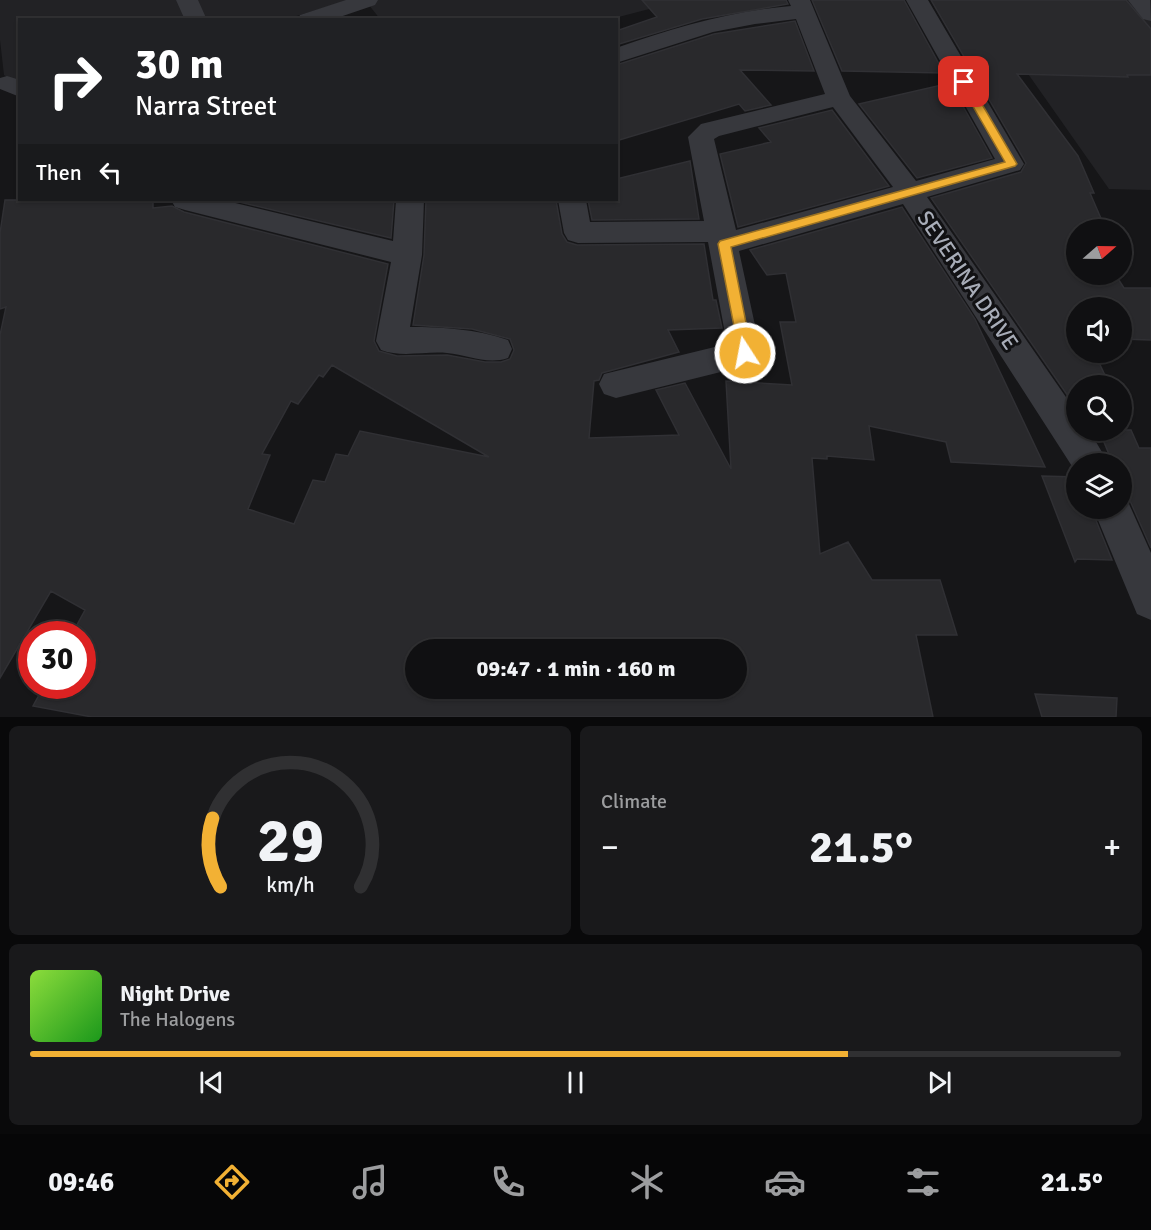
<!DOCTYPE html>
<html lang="en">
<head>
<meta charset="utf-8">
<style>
  body { margin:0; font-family:Signika,sans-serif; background:#19191b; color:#f1f3f6; height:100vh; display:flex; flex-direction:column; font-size:22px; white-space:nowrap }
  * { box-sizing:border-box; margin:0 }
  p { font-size:20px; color:#9c9d9f }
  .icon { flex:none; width:33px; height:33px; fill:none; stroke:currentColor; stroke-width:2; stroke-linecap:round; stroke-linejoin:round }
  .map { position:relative; height:717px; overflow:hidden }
  .panel { display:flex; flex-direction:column; gap:9px; padding:9px; background:#09090a; flex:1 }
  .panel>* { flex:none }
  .top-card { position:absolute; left:18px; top:18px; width:600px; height:183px; border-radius:0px; box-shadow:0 2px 4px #0004,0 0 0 2px #303032; background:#202124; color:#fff; overflow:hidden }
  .needle { width:39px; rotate:70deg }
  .buttons { position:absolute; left:1066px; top:219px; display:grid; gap:12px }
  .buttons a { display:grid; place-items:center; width:66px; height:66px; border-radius:50%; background:#101012; box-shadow:0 2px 4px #0004,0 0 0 2px #303032; font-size:30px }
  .speed { position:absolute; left:18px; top:621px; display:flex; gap:12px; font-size:30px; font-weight:700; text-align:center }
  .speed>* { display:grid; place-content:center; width:78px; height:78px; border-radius:50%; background:#101012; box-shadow:0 2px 4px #0004,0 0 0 2px #303032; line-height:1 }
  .speed .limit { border:9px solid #d22; background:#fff; color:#111 }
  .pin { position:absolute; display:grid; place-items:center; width:51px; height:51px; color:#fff; margin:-26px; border-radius:12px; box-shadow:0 3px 9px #0006 }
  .me { position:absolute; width:66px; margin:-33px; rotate:349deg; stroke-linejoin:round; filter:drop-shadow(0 0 4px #0008) }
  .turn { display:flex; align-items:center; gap:21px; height:126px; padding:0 18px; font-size:27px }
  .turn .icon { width:78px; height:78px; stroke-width:2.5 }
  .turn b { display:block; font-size:42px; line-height:51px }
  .then { display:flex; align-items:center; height:57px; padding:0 18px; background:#0003; gap:12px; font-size:22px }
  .big { font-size:45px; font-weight:700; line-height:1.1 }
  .panel .card { flex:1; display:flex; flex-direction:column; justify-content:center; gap:9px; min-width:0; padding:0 21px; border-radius:9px; background:#19191b }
  .panel .dial { align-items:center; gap:0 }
  .dial svg { height:156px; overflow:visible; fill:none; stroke:#303032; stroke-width:7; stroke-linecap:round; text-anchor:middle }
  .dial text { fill:#f1f3f6; stroke:none }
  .song { display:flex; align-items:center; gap:18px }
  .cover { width:72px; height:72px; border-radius:9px; background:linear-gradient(135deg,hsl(90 70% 55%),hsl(120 70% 35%)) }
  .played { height:6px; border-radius:3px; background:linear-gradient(90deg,#f2b134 75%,#303032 75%) }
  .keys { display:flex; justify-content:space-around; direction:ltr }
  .heat { display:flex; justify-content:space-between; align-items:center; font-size:33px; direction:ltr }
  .panel .tiles { flex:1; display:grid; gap:9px; grid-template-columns:1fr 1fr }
  .card:last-child { grid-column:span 2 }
  .trip { position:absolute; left:405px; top:639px; width:342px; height:60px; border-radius:30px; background:#101012; box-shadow:0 2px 4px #0004,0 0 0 2px #303032; font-weight:700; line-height:60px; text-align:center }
  .tabs { display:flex; height:96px; justify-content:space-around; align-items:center; background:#060607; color:#9c9d9f }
  .tabs .icon { width:42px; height:42px }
  .tabs .on { color:#f2b134 }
  .tabs b { font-size:27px; color:#f1f3f6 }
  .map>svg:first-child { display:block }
</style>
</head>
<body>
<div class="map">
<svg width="1151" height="717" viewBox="0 0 1151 717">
  <rect width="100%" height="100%" fill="#161618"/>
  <!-- built -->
  <path fill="#222225" d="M0,0h349l-62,19 -267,1 -1,65 -15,-10 -4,-35z
    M365,0h319l-77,20 -227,-1z
    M976,0h175v190l-42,-1z"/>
  <!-- building -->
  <path fill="#29292c" stroke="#303034" stroke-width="1.5" fill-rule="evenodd" d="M642,0h144l2,4 -86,15 -86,26v-14l41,-14z
    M812,0h92l40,73 -102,-2z
    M931,0h195l25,29v46h-24l1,2 -111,-3 61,82 16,37h-4l16,37h-29v44h38l9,14h27v52l-29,-1v-31h-45v44h17l16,34h-31l-2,-4v27l-146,-211 90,-26 5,-9z
    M795,21l19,50 -74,-1 31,35 -26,6 -6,-7 -123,37v-76l98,-31z
    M950,83l42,75 -75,20 -58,-74z
    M832,110l57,76 -151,41 -18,-73 51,-12 -12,-14z
    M690,161l9,58 -107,1 -4,-20h28v-21z
    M5,200h148v8l19,-2 12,6 204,52 -14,77 5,10 18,5 50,-1 38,7h16l9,-3 4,-9 -4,-11 -38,-10 -59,-4 11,-70 2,-55h130l6,34 5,8 10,3 127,-1 9,56h3l6,28 -54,2 11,22 -77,21 -3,7 -5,1 -5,57 90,-3 -23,-45 29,-7 46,86 -5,-88 66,4 -12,-63h16l-10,-49 -19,2 -17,-25 152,-43 73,112 70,148 -94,-5 -5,-20 -77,-16 5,34 -47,-4v3l-15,-1 8,96 28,-12 24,38h68l17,55h-41l17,82h-841l-59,-11 11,-20h38v-52h-10l13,-24 -34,-19 -51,87v-343l6,-28 -6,2v-76zM332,365l29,17 128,75 -129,-26 -12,25 -12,-2 -11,28 -12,-2 -19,44 -46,-15 22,-54 -8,-1 29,-53 7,3 21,-29 4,2zM416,650h320v38h-320z
    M231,200h163l-3,38z
    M1099,430h32l8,18h12v100l-24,-54 -5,-2v-28h-9z
    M1042,476l35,1v31h14l21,52 -35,-1 -2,3z
    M1035,694l82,4 -1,19h-74z"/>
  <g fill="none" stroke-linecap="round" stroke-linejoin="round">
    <!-- minor -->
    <path fill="#37383d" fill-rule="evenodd" d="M176,0h22l9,20h-22z
      M346,0h32l-3,5 -44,15h-34l3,-5z
      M788,0h22l40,96 66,85 79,-22 -89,-159h22l96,164 -4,6 -93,27 150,216v17h12l20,34h-32v10l-174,-270 -164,47 22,102 -4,10 -141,35 -12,-4 -5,-10 5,-10 123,-30 -19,-102 -130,1 -10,-3 -4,-7 -6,-33h28l4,22 114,-1 -16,-84 13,-13 124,-30 -29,-75 -41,5 -42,8 -97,31v-15c57,-20 115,-37 175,-42zM833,107l60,80 -157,43 -22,-91 5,-3z
      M1128,0h22l1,21 -8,-2z
      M7,76l13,4v17l-20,-8v-11z
      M171,200h52l170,41 3,-41h28l-2,55 -12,72c33,0 66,2 98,13l4,9 -4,9c-21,7 -40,-3 -61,-5 -22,-2 -45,5 -66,-3l-5,-9 15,-79 -206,-52 -10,-3z
      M1122,494l3,1 26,58v67l-14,-6 -44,-106h29z"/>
  </g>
  <!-- route -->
  <path fill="#f2b134" stroke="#9d7322" stroke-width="1.5" d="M961,80l8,2 48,82 -2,2 -284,81 21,106 -2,4h-10l-22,-113 2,-3 285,-79 -46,-80z"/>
  <g text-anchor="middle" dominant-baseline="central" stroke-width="6" stroke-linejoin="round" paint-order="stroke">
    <!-- street labels -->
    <g font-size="22" fill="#a8adb8" stroke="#111113">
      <text transform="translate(968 280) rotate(56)">SEVERINA DRIVE</text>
    </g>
  </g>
</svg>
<div class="buttons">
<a><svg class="needle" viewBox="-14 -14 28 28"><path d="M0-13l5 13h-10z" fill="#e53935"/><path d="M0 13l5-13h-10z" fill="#9c9d9f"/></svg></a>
<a><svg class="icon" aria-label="sound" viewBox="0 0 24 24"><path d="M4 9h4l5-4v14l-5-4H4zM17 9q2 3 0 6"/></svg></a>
<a><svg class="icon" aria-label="search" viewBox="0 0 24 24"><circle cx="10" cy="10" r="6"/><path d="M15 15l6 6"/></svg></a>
<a><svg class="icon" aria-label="layers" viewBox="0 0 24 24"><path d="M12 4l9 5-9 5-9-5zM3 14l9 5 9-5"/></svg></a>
</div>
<div class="speed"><div class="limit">30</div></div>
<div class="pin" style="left:964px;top:82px;background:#d93025"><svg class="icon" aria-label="arrive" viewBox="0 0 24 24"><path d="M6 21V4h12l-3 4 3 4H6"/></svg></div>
<svg class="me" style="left:745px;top:353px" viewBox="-20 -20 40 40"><circle r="17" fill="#f2b134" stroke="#fff" stroke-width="3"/><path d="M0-11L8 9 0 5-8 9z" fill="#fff"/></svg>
<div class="trip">09:47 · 1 min · 160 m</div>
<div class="top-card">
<div class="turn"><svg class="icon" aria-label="right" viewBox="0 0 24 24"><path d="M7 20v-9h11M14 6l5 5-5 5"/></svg><div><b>30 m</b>Narra Street</div></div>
<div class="then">Then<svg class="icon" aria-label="left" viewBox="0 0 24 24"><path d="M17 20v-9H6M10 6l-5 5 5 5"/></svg></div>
</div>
</div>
<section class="panel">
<div class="tiles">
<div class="card dial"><svg viewBox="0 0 100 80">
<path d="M14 69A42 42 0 1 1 86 69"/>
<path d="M14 69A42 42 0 0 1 10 34" stroke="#f2b134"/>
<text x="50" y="56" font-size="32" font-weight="700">29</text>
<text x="50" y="72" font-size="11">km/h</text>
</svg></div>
<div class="card"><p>Climate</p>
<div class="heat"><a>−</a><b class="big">21.5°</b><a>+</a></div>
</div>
<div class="card">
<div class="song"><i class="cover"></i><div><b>Night Drive</b><p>The Halogens</p></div></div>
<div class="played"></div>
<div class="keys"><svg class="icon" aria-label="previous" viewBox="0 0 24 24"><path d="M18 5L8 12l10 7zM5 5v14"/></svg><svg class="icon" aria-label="pause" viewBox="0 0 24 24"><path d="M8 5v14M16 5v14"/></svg><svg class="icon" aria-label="next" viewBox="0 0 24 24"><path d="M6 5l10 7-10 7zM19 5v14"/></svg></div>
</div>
</div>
</section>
<nav class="tabs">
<b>09:46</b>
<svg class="icon on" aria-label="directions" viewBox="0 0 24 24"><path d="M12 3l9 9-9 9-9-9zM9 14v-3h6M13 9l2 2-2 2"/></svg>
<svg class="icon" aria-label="music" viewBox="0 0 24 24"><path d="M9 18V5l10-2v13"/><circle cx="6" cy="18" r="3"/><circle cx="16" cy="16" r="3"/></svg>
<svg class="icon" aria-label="phone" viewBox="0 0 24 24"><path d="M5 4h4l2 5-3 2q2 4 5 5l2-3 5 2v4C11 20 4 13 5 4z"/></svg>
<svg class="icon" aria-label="climate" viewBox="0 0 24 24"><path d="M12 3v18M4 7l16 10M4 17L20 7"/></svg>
<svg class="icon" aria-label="car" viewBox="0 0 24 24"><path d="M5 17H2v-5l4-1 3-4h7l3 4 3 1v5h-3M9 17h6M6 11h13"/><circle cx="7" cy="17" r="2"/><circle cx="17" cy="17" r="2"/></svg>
<svg class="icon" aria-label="filters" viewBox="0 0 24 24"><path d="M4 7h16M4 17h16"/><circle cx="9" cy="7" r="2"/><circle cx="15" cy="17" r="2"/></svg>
<b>21.5°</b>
</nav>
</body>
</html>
